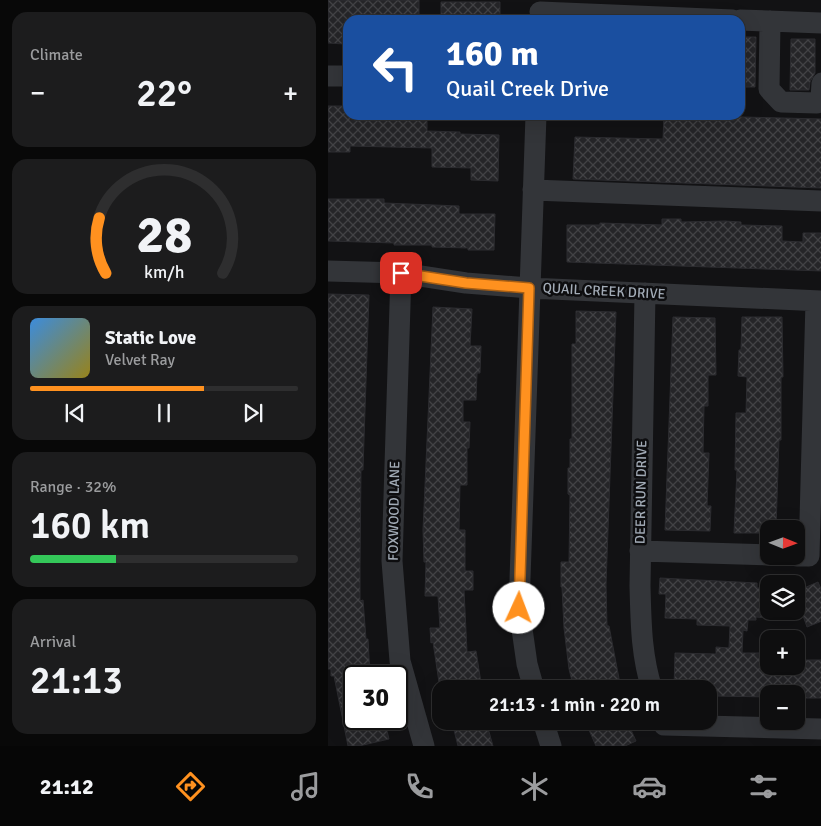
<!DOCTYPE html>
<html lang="en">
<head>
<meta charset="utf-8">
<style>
  body { margin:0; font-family:Signika,sans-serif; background:#1c1c1d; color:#f1f3f6; height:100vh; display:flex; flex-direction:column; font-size:19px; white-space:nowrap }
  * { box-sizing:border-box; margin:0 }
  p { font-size:16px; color:#9b9c9e }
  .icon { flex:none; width:28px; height:28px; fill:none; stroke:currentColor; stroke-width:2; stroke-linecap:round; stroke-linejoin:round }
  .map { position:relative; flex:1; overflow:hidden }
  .sheet { display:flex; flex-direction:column; gap:12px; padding:12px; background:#080808; width:328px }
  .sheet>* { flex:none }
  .hud { position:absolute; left:15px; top:15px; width:402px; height:105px; border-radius:15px; box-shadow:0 5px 20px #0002,0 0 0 1px #2e2e2f; background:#1a4fa0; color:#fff; overflow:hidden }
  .needle { width:32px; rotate:91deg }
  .controls { position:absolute; left:432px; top:520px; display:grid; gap:10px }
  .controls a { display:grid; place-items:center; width:45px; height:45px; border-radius:10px; background:#0e0e0f; box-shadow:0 5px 20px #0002,0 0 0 1px #2e2e2f; font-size:25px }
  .speed { position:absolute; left:15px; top:665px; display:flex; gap:10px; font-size:25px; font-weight:700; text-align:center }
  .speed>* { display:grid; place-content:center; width:65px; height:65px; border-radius:50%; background:#0e0e0f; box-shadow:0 5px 20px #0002,0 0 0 1px #2e2e2f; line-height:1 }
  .speed .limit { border:2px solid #111; border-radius:8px; background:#fff; color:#111 }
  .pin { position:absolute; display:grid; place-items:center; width:42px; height:42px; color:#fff; margin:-21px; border-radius:10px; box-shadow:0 2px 8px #0006 }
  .me { position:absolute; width:55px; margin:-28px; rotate:2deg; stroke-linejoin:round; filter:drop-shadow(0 0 4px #0008) }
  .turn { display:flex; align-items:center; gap:18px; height:105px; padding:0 20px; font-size:22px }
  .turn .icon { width:65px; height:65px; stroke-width:2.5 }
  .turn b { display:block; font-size:35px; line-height:42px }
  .big { font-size:38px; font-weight:600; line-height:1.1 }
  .sheet .widget { flex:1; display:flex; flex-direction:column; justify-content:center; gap:8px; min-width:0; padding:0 18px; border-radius:15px; background:#1c1c1d }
  .sheet .dial { align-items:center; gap:0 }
  .dial svg { height:130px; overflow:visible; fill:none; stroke:#2e2e2f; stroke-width:7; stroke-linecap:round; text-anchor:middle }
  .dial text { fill:#f1f3f6; stroke:none }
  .song { display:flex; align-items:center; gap:15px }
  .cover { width:60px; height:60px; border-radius:8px; background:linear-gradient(135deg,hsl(210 70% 55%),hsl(50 70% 35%)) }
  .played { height:5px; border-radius:2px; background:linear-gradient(90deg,#ff911f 65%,#2e2e2f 65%) }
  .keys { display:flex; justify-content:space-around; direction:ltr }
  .heat { display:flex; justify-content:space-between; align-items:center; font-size:28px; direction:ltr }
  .charge { height:8px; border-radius:4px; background:linear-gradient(90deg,#34c759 32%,#2e2e2f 0) }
  .trip { position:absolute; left:104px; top:680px; width:285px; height:50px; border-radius:15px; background:#0e0e0f; box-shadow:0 5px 20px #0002,0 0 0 1px #2e2e2f; font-weight:600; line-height:50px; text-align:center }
  .tabs { display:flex; height:80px; justify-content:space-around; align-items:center; background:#060606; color:#9b9c9e }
  .tabs .icon { width:35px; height:35px }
  .tabs .current { color:#ff911f }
  .tabs b { font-size:22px; color:#f1f3f6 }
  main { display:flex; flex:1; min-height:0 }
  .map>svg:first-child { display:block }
</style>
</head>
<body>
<main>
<section class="sheet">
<div class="widget"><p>Climate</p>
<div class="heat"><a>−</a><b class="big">22°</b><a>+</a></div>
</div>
<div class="widget dial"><svg viewBox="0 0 100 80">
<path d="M14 69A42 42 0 1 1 86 69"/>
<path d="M14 69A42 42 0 0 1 10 35" stroke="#ff911f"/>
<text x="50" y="56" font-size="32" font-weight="700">28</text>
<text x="50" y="72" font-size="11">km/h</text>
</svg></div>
<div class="widget">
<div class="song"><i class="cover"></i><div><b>Static Love</b><p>Velvet Ray</p></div></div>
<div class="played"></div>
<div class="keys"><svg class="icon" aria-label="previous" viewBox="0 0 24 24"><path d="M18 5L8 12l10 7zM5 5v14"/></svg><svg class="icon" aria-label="pause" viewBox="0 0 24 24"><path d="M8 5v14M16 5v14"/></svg><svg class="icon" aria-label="next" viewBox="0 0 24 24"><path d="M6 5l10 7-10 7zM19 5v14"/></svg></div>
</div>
<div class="widget"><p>Range · 32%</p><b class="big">160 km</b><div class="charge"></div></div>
<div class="widget"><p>Arrival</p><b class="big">21:13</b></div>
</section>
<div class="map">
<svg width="494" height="746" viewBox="0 0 494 746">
  <defs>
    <pattern id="building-cross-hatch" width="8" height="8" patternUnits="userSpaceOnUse" patternTransform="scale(1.25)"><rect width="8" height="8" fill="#252528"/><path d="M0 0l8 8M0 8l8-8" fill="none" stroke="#424245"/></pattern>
  </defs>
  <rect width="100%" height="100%" fill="#121214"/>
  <!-- building -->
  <path fill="url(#building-cross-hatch)" stroke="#2c2c30" d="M0,0h91v20h-74l-1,24 -16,-1z
    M113,2h59v18h-59z
    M412,37h16l-1,50h-15z
    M463,39h24v34l-5,9 -1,8h-19z
    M0,106h20v9h79v16l33,1v2l39,1 -1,46 -27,-1v-12l-39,-1v-19l-82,-2v6h-22z
    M336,115l158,4v69l-249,-9 2,-42 88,2z
    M0,199h56v4l75,3v8h36l-1,36h-26v-2l-36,-1v-2h-38v-2l-66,-2z
    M334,219h19v3l44,-1 16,1v3l41,1v15l21,1v-9h19v38l-255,-9v-37h33v-2l62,2z
    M0,294l41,1 -5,144 -1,31h-2l-1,97v34l3,-1 3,39h2l2,37h-16v43h30l5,20 -30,7h-11l-14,-70h-3v-7h-3z
    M105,307l39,2 -2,37h11l-1,27h-3l-1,27h-13v22h7l-1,26h-2v37h-7l-1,45h6v41h8v19h-9l3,62 9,-1 6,38h-42l-7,-47 -2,1 -1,-15h10l-2,-32h-13l1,-34h-2l-1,-32z
    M248,311l40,1 -10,273 1,41h2l12,63h-47l-5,-20 -5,-41 -2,-41h-1v-25h8l1,-67 -2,-1v-26h2v-29h2v-95h4z
    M345,317l42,1 1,57h-8v31h-4l-1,47h6l-2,53h4l-1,25 -45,-1z
    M414,317h40l1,60h-2v63h-2l-3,89h-7v4h-35l3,-63h-2l1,-57h10l1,-36 -9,-1 1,-26h2z
    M332,578l97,5v5h12v30l-13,-1v3h-8l-1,11 -4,-1 -1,23h27v13h8v2l24,1v-9h21v38h-25v-4h-28v3l-54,-1 1,-7h-42l1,-36 41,1v-7l13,1 1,-22 -33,-1v-6l-32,-1 1,-24h-7z
    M490,582l4,9v30l-15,6 -10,-28 9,-4 -2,-7z
    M155,721h3l7,25h-35l-4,-16z
    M257,721h42l9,20 -11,5h-29z"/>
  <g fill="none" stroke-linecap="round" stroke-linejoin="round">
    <!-- minor -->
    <path stroke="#333539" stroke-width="21" d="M212,12l193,8
      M412,20l82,3
      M442,21l-1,68 12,13 36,1 4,-4 1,-16
      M0,76h20
      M205,190l289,11
      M0,271l73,2 65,10 63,5 293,13
      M73,273l-9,288 8,100 24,85
      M317,293l-5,293c1,35 1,69 12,103
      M312,551l129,4
      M469,556h12l7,-255
      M206,689l-7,-25 -8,-56 17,-493
      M215,721l8,25
      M334,721l2,4 158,4"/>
  </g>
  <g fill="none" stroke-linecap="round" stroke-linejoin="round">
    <!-- route casing -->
    <g stroke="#a65e14" stroke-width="12">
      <path id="route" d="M73,273l65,10 63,5 -10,320"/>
    </g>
    <!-- route -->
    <use href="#route" stroke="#ff911f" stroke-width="9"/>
  </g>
  <g text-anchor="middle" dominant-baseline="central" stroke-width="5" stroke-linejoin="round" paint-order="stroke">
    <!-- street labels -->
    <g font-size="14" fill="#a2abb6" stroke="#0d0d0f">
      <text transform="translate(276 291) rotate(3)">QUAIL CREEK DRIVE</text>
      <text transform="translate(313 492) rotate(-89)">DEER RUN DRIVE</text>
      <text transform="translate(66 511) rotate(-89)">FOXWOOD LANE</text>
    </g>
  </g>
</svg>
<div class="controls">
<a><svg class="needle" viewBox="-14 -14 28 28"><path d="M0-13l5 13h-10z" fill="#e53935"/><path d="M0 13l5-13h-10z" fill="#9b9c9e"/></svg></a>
<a><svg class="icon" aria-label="layers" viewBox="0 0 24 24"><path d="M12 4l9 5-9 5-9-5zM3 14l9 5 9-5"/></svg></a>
<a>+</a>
<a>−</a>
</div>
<div class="speed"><div class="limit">30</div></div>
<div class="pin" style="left:73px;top:273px;background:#d93025"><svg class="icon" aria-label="arrive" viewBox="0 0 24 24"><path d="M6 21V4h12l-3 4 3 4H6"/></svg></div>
<svg class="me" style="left:191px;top:608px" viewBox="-20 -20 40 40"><circle r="19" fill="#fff"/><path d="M0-13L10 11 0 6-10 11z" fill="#ff911f"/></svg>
<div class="trip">21:13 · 1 min · 220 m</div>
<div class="hud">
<div class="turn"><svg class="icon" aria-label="left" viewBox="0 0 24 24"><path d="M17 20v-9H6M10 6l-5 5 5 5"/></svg><div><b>160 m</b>Quail Creek Drive</div></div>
</div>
</div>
</main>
<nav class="tabs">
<b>21:12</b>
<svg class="icon current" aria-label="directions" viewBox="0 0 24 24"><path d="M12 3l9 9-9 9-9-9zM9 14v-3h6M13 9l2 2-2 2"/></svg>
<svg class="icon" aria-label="music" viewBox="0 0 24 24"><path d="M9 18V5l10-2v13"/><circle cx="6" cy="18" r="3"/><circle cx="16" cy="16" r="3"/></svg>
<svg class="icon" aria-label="phone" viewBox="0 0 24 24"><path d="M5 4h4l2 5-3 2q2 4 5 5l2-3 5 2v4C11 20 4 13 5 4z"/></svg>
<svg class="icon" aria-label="climate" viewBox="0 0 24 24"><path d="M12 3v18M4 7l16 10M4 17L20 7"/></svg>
<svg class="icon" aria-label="car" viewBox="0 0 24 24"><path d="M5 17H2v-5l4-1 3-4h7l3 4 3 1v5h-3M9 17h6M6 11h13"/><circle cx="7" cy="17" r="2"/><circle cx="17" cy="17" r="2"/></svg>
<svg class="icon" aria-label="filters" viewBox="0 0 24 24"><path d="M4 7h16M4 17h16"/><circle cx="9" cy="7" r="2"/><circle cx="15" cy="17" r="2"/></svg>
</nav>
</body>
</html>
